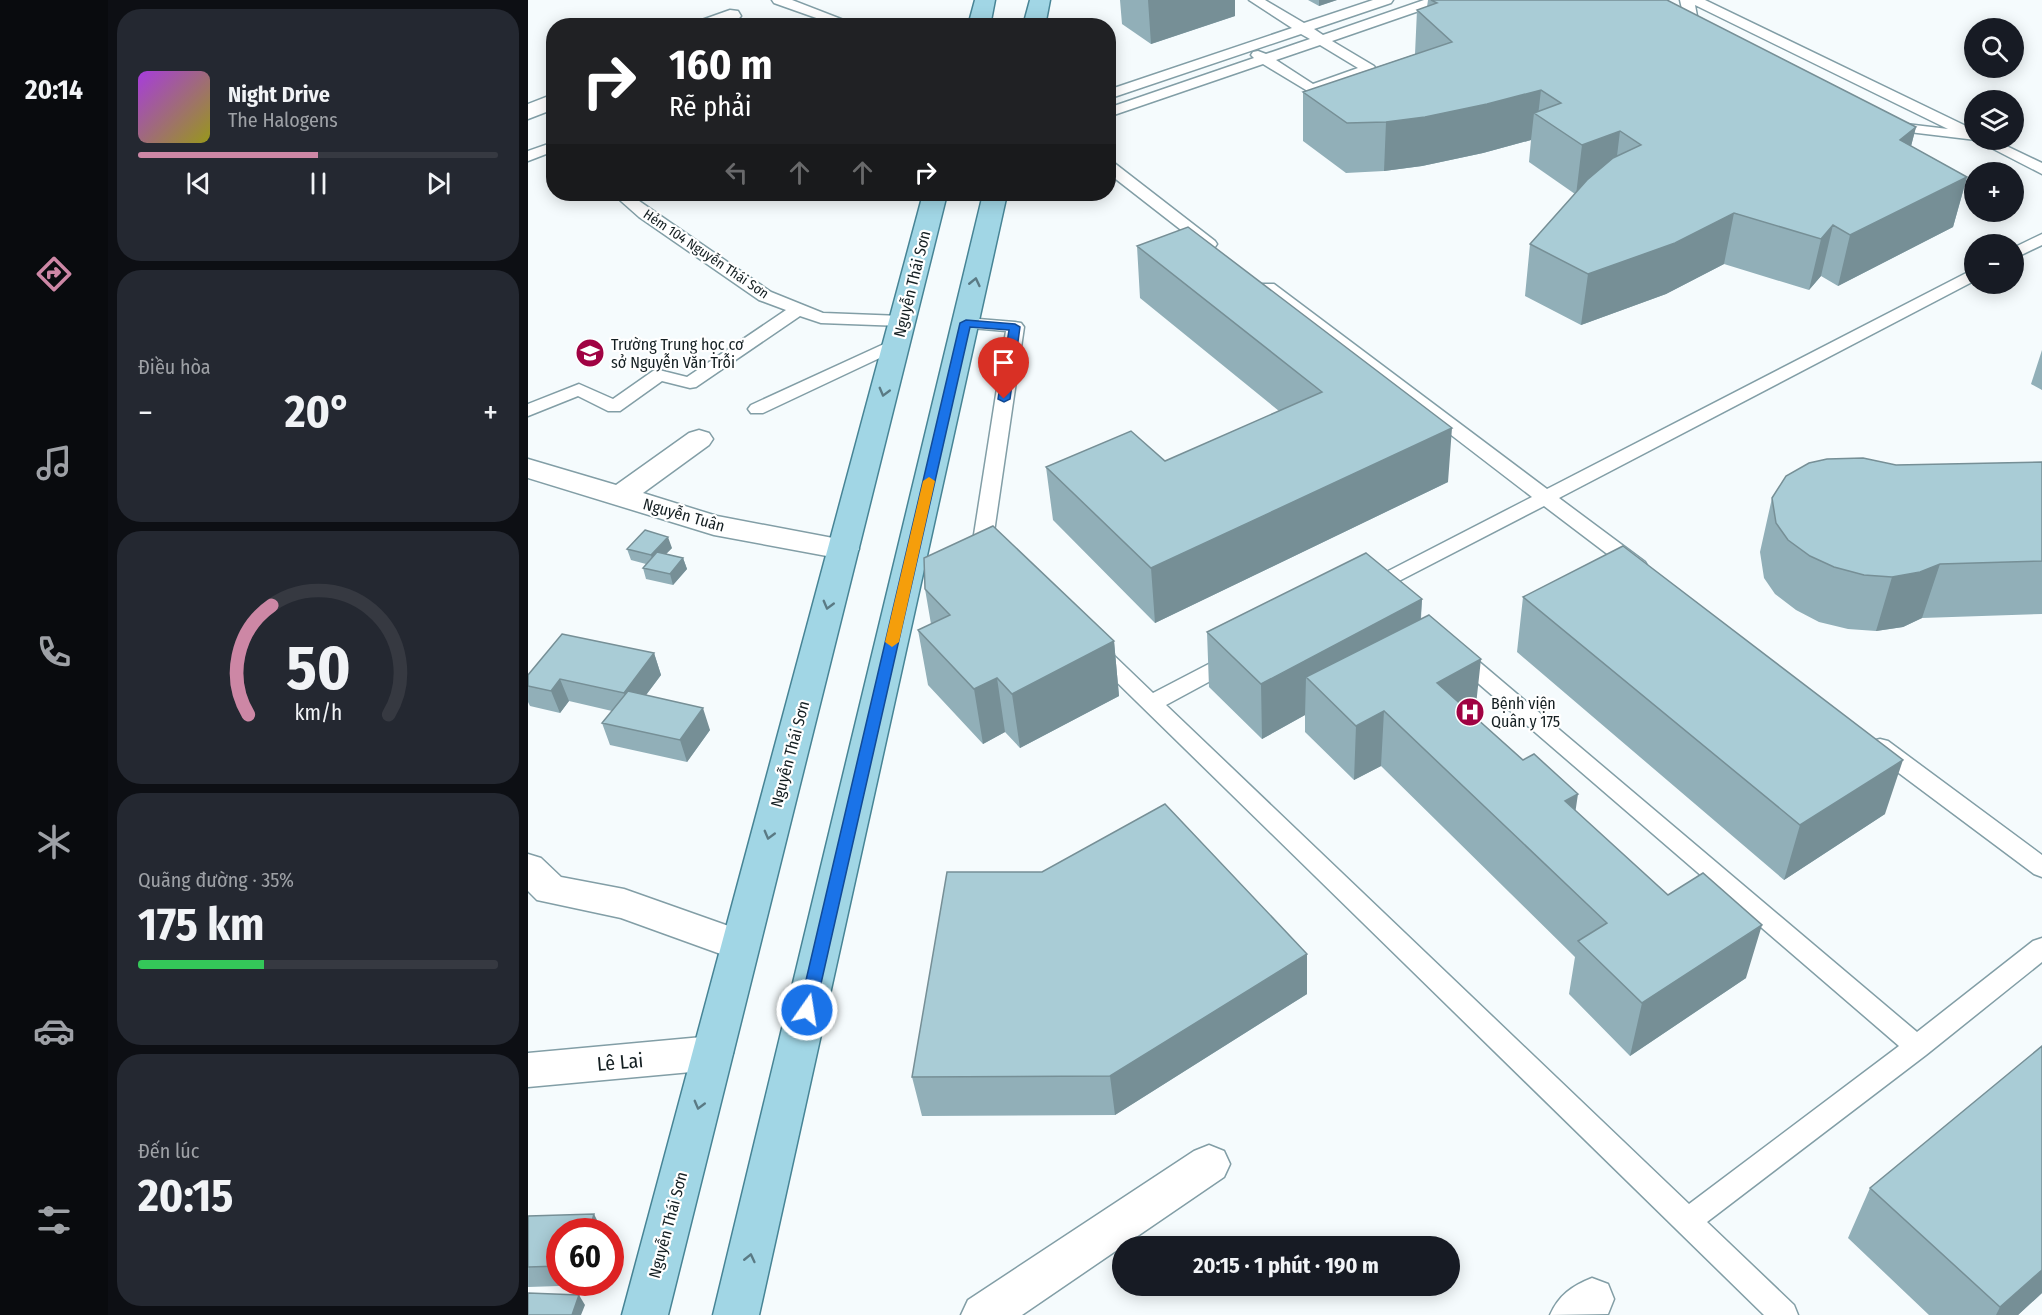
<!DOCTYPE html>
<html lang="vi">
<head>
<meta charset="utf-8">
<style>
  body { margin:0; font-family:"Fira Sans Condensed",sans-serif; background:#242831; color:#f1f3f6; height:100vh; display:flex; flex-direction:column; font-size:22px; white-space:nowrap }
  * { box-sizing:border-box; margin:0 }
  p { font-size:20px; color:#9ea1a6 }
  .icon { flex:none; width:33px; height:33px; fill:none; stroke:currentColor; stroke-width:2; stroke-linecap:round; stroke-linejoin:round }
  .map { position:relative; flex:1; overflow:hidden }
  .side { display:flex; flex-direction:column; gap:9px; padding:9px; background:#0d0f14; width:420px }
  .side>* { flex:none }
  .top-card { position:absolute; left:18px; top:18px; width:570px; height:183px; border-radius:24px; box-shadow:0 3px 15px #0003; background:#202124; color:#fff; overflow:hidden }
  .controls { position:absolute; left:1436px; top:18px; display:grid; gap:12px }
  .controls a { display:grid; place-items:center; width:60px; height:60px; border-radius:50%; background:#171b24; box-shadow:0 3px 15px #0003; font-size:30px }
  .speed { position:absolute; left:18px; top:1218px; display:flex; gap:12px; font-size:30px; font-weight:700; text-align:center }
  .speed>* { display:grid; place-content:center; width:78px; height:78px; border-radius:50%; background:#171b24; box-shadow:0 3px 15px #0003; line-height:1 }
  .speed .limit { border:9px solid #d22; background:#fff; color:#111 }
  .pin { position:absolute; display:grid; place-items:center; width:51px; height:51px; color:#fff; margin:-62px -26px; border-radius:50% 50% 50% 0; rotate:-45deg; box-shadow:0 0 6px #0007 }
  .pin .icon { rotate:45deg }
  .me { position:absolute; width:66px; margin:-33px; rotate:13deg; stroke-linejoin:round; filter:drop-shadow(0 0 4px #0008) }
  .turn { display:flex; align-items:center; gap:21px; height:126px; padding:0 24px; font-size:27px }
  .turn .icon { width:78px; height:78px; stroke-width:2.5 }
  .turn b { display:block; font-size:42px; line-height:51px }
  .lanes { display:flex; align-items:center; height:57px; padding:0 24px; background:#0003; justify-content:center; gap:30px; direction:ltr }
  .lanes .off { opacity:.35 }
  .big { font-size:45px; font-weight:700; line-height:1.1 }
  .side .widget { flex:1; display:flex; flex-direction:column; justify-content:center; gap:9px; min-width:0; padding:0 21px; border-radius:24px; background:#242831 }
  .side .dial { align-items:center; gap:0 }
  .dial svg { height:156px; overflow:visible; fill:none; stroke:#363941; stroke-width:7; stroke-linecap:round; text-anchor:middle }
  .dial text { fill:#f1f3f6; stroke:none }
  .song { display:flex; align-items:center; gap:18px }
  .cover { width:72px; height:72px; border-radius:9px; background:linear-gradient(135deg,hsl(280 70% 55%),hsl(60 70% 35%)) }
  .played { height:6px; border-radius:3px; background:linear-gradient(90deg,#cd87a5 50%,#363941 50%) }
  .keys { display:flex; justify-content:space-around; direction:ltr }
  .heat { display:flex; justify-content:space-between; align-items:center; font-size:33px; direction:ltr }
  .charge { height:9px; border-radius:4px; background:linear-gradient(90deg,#34c759 35%,#363941 0) }
  .trip { position:absolute; left:584px; top:1236px; width:348px; height:60px; border-radius:30px; background:#171b24; box-shadow:0 3px 15px #0003; font-weight:700; line-height:60px; text-align:center }
  main { display:flex; flex:1; min-height:0 }
  .tabs { display:flex; flex-direction:column; width:108px; justify-content:space-around; align-items:center; background:#090b0e; color:#9ea1a6 }
  .tabs .icon { width:42px; height:42px }
  .tabs .current { color:#cd87a5 }
  .tabs b { font-size:27px; color:#f1f3f6 }
  .map>svg:first-child { display:block }
</style>
</head>
<body>
<main>
<nav class="tabs">
<b>20:14</b>
<svg class="icon current" aria-label="directions" viewBox="0 0 24 24"><path d="M12 3l9 9-9 9-9-9zM9 14v-3h6M13 9l2 2-2 2"/></svg>
<svg class="icon" aria-label="music" viewBox="0 0 24 24"><path d="M9 18V5l10-2v13"/><circle cx="6" cy="18" r="3"/><circle cx="16" cy="16" r="3"/></svg>
<svg class="icon" aria-label="phone" viewBox="0 0 24 24"><path d="M5 4h4l2 5-3 2q2 4 5 5l2-3 5 2v4C11 20 4 13 5 4z"/></svg>
<svg class="icon" aria-label="climate" viewBox="0 0 24 24"><path d="M12 3v18M4 7l16 10M4 17L20 7"/></svg>
<svg class="icon" aria-label="car" viewBox="0 0 24 24"><path d="M5 17H2v-5l4-1 3-4h7l3 4 3 1v5h-3M9 17h6M6 11h13"/><circle cx="7" cy="17" r="2"/><circle cx="17" cy="17" r="2"/></svg>
<svg class="icon" aria-label="filters" viewBox="0 0 24 24"><path d="M4 7h16M4 17h16"/><circle cx="9" cy="7" r="2"/><circle cx="15" cy="17" r="2"/></svg>
</nav>
<section class="side">
<div class="widget">
<div class="song"><i class="cover"></i><div><b>Night Drive</b><p>The Halogens</p></div></div>
<div class="played"></div>
<div class="keys"><svg class="icon" aria-label="previous" viewBox="0 0 24 24"><path d="M18 5L8 12l10 7zM5 5v14"/></svg><svg class="icon" aria-label="pause" viewBox="0 0 24 24"><path d="M8 5v14M16 5v14"/></svg><svg class="icon" aria-label="next" viewBox="0 0 24 24"><path d="M6 5l10 7-10 7zM19 5v14"/></svg></div>
</div>
<div class="widget"><p>Điều hòa</p>
<div class="heat"><a>−</a><b class="big">20°</b><a>+</a></div>
</div>
<div class="widget dial"><svg viewBox="0 0 100 80">
<path d="M14 69A42 42 0 1 1 86 69"/>
<path d="M14 69A42 42 0 0 1 26 13" stroke="#cd87a5"/>
<text x="50" y="56" font-size="32" font-weight="700">50</text>
<text x="50" y="72" font-size="11">km/h</text>
</svg></div>
<div class="widget"><p>Quãng đường · 35%</p><b class="big">175 km</b><div class="charge"></div></div>
<div class="widget"><p>Đến lúc</p><b class="big">20:15</b></div>
</section>
<div class="map">
<svg width="1514" height="1315" viewBox="0 0 1514 1315">
  <rect width="100%" height="100%" fill="#f5fbfd"/>
  <g fill="none" stroke-linecap="round" stroke-linejoin="round">
    <!-- lane casing -->
    <g stroke="#829ea6" stroke-width="3">
      <path id="lane" d="M244,0h20l67,26h-20l-65,-23z
        M721,0h16l39,23 69,-23h20l-2,3 -77,26 9,6 101,-35h20l-2,3 -110,38 42,25 2,3 -2,3 -63,21 -48,-29 -155,53v-9l146,-50 -3,-3 2,-3 5,-1 8,3 44,-15 -9,-5 -193,65v-9l184,-62zM792,45l38,23 -45,16 -37,-24z
        M1152,0h25l261,126 1,5 7,1v8h20l48,23v11l-66,-34 -92,-11 -2,-3 2,-3 5,-1 59,7 -253,-124 6,33 -2,3h-10z
        M26,142v9l-26,10v-10z
        M580,161l5,1 102,79 2,3 -2,3h-12l-95,-74z
        M85,194h16l142,98 52,21 79,3 6,1 3,4 -3,4 -6,1 -81,-3 -21,-7 -104,71 -6,1 -28,-7 -42,30h-12l-30,-15 -50,20v-12l51,-20 34,15 40,-28 6,-1 28,7 99,-67 -27,-10 -120,-83z
        M1514,234v11l-29,14v-11z
        M1446,269v12l-415,217 86,64 3,5 -3,5 -7,2 -7,-2 -87,-66 -174,90 -7,-2 -3,-5 3,-5 169,-87 -272,-209 2,-4h12l273,205z
        M438,318l49,4 6,1 3,4 -31,212 12,13 -3,5c-13,3 -22,-5 -29,-16l33,-210 -46,-4 -3,-4 3,-4z
        M369,338l6,1 3,4 -3,4 -140,66h-12l-3,-4 3,-4z
        M569,644l7,2 49,47 73,-38 7,-2 7,2 4,5 -4,5 -74,40 523,499 210,-158 -449,-387 -3,-5 3,-5 7,-2 7,2 453,383 116,-91 9,-3v24l-116,93 -219,167 87,83 4,10h-34l-674,-659 -3,-5 3,-5z
        M1352,739l8,2 154,114v22l-8,-3 -162,-121 -3,-6 3,-6z"/>
    </g>
    <!-- street casing -->
    <g stroke="#829ea6" stroke-width="3">
      <path id="street" d="M202,10l8,1 3,5c-10,13 -30,10 -44,10l2,-5z
        M26,94v15l-26,10v-15z
        M171,430l10,3 4,6 -4,6 -66,48 74,23 137,26 5,7 -5,7 -11,3 -129,-24 -186,-57v-19l88,26 73,-52z
        M0,854l13,4 20,19 63,12 130,46 5,11 -5,11 -14,4 -119,-43 -84,-18 -9,-9z
        M185,1036l14,5 6,12 -6,12 -14,5 -185,17v-34z
        M681,1145l15,6 6,13 -6,13 -202,138h-61l7,-15 226,-149z
        M1064,1278l16,6 6,15 -6,15 -58,1c9,-20 22,-29 42,-37z"/>
    </g>
    <!-- primary casing -->
    <g stroke="#478495" stroke-width="3">
      <path id="primary" d="M447,0h20l-5,26h-22z
        M502,0h20l-5,26h-22z
        M395,194h24l-279,1121h-46z
        M455,194h24l-248,1121h-46z"/>
    </g>
    <!-- lane -->
    <use href="#lane" fill="#fff" fill-rule="evenodd"/>
    <!-- street -->
    <use href="#street" fill="#fff" fill-rule="evenodd"/>
    <!-- primary -->
    <use href="#primary" fill="#a1d6e5" fill-rule="evenodd"/>
  </g>
  <!-- wall -->
  <path fill="#91afb8" d="M592,0h115v16l-84,28 -29,-20z
    M780,0h29l-18,6z
    M900,0h239l249,127 -5,19 56,31 -14,50 -115,59 -17,-10 -12,14 -85,-26 -58,30 -85,31 -56,-29 5,-52 45,-50 -46,-32 2,-22 -48,13 -61,13 -38,5 -38,2 -43,-32v-49l112,-38 2,-44 10,-3z
    M609,246l311,236 -293,141 -102,-103 -7,-53 119,-6 114,-50 -139,-113z
    M1514,350v40l-11,-6z
    M1514,462v152l-120,4 -19,9 -27,4 -28,-2 -29,-7 -23,-12 -21,-16 -11,-16 -4,-26 12,-54 124,-33z
    M144,548l-6,6 17,4 4,11 -14,16 -27,-6 -3,-11 3,-4 -15,-4 -4,-11z
    M397,589l189,52 5,55 -99,52 -15,-16 -22,12 -55,-59 -10,-55 13,-6z
    M995,597l362,217 -101,66 -267,-228z
    M894,599l-1,20 54,95 -2,1 103,96 170,167 -116,78 -61,-62 6,-37 -194,-191 -27,14 -49,-48v-17l-43,24 -53,-52 -2,-55z
    M126,653l7,22 -15,20 64,35 -23,32 -77,-17 -8,-22 10,-12 -43,-10 -9,12 -30,-7 -2,-4v-27z
    M779,954v40l-192,121 -193,1 -10,-39z
    M1342,1188l172,105 -24,22h-89l-81,-77z
    M0,1216l32,16v50h32l-1,3 -63,2z"/>
  <!-- shaded-wall -->
  <path fill="#768f96" d="M620,0h87v16l-84,28z
    M791,0h18l-18,6z
    M1013,90l-3,26 -4,-3 -3,27 -48,13 -61,13 -38,5 2,-49z
    M1388,127l-13,50 -3,-37z
    M1092,131l-6,50 -38,14 6,-50z
    M1439,177l-14,50 -115,59 12,-51z
    M1206,213l-10,51 -58,30 -85,31 7,-51z
    M1305,225l-12,51 -12,14 12,-51z
    M924,428l-4,54 -293,141 -4,-55z
    M140,537l4,11 -18,18 -3,-11z
    M155,558l4,11 -14,16 -3,-11z
    M1412,564l-18,54 -19,9 -27,4 16,-54z
    M894,599l-4,55 -112,23 -1,38 -43,24 -1,-55z
    M586,641l5,55 -99,52 -8,-54z
    M126,653l7,22 -30,40 -7,-22z
    M953,659l-6,55 -43,23 5,-54z
    M469,678l8,54 -22,12 -9,-55z
    M32,679l9,22 -9,12 -9,-22z
    M175,708l7,22 -23,32 -7,-22z
    M856,711l-3,55 -27,14 2,-54z
    M1375,760l-18,54 -101,66 16,-55z
    M1050,794l-8,54 -5,-47z
    M1234,925l-16,53 -116,78 12,-53z
    M779,954v40l-192,121 -5,-39z
    M66,1214l9,18h-14z
    M1514,1270v23l-24,22h-22l4,-8z
    M51,1295l6,10 -4,10h-9z"/>
  <!-- building -->
  <path fill="#a9ccd6" stroke="#768f96" stroke-width="1.5" d="M903,0h236l249,127 -16,13 67,37 -117,58 -17,-10 -12,14 -87,-26 -59,30 -87,31 -58,-30 57,-64 26,-22 28,-13 -21,-14 -38,14 -48,-32 27,-10 -20,-13 -54,14 -62,13 -39,5 -39,1 -44,-31 149,-50 -35,-32 20,-7z
    M660,227l264,201 -301,140 -105,-101 85,-36 34,30 157,-69 -185,-146z
    M1335,458l33,7 146,-3v99l-102,3 -20,8 -28,5 -28,-2 -30,-8 -24,-11 -22,-16 -12,-17 -4,-25 14,-22 23,-13 18,-4z
    M465,526l121,115 -102,53 -15,-16 -23,11 -56,-59 32,-15 -25,-26 -1,-31z
    M117,530l23,7 -17,18 -24,-6z
    M1095,546l280,214 -103,65 -277,-228z
    M129,552l26,6 -13,16 -27,-6z
    M838,553l56,46 -161,85 -54,-52z
    M901,615l52,44 -44,24 86,77 11,-6 44,40 -13,7 103,94 35,-22 59,52 -120,78 -64,-62 29,-18 -223,-212 -28,15 -50,-49z
    M34,634l92,19 -30,40 -64,-14 -9,12 -23,-5v-11z
    M100,691l75,17 -23,32 -78,-17z
    M637,804l142,150 -197,122 -198,1 35,-205h95z
    M1514,1046v224l-42,37 -130,-119z
    M66,1214l-5,18h-29v34l-32,1v-51z
    M0,1293l51,2 -7,20h-44z"/>
  <!-- one-way arrows -->
  <defs><path id="oneway-chevron" d="M-2-3.5L2.5 0L-2 3.5" fill="none" stroke-width="1.6" stroke-linecap="round" stroke-linejoin="round" transform="scale(1.5)"/></defs>
  <g stroke="#5a7a84">
    <use href="#oneway-chevron" transform="translate(447 282) rotate(-77)"/>
    <use href="#oneway-chevron" transform="translate(356 392) rotate(105)"/>
    <use href="#oneway-chevron" transform="translate(300 605) rotate(105)"/>
    <use href="#oneway-chevron" transform="translate(241 835) rotate(105)"/>
    <use href="#oneway-chevron" transform="translate(171 1105) rotate(105)"/>
    <use href="#oneway-chevron" transform="translate(222 1258) rotate(-77)"/>
  </g>
  <!-- route -->
  <path fill="#1a73e8" stroke="#114b97" stroke-width="1.5" d="M438,320l49,4 5,3 -10,72 -6,3 -6,-3 11,-69 -39,-3 -155,683 -2,4 -6,2 -6,-2 -2,-4 161,-687z"/>
  <!-- slow -->
  <path fill="#f59e0b" d="M401,477l6,4 -36,161 -7,5 -7,-5 38,-161z"/>
  <!-- icons -->
  <defs>
    <g id="school-disc" transform="scale(1.5)"><circle r="9.5" fill="#a00243" stroke="#fff"/><path d="M0-5L7-2L0 1L-7-2ZM-4 1L0 2.5L4 1V4Q0 6-4 4Z" fill="#fff"/></g>
    <g id="hospital-disc" transform="scale(1.5)"><circle r="9.5" fill="#a00243" stroke="#fff"/><path d="M-5-5h3v3.5h4V-5h3V5h-3V1.5h-4V5h-3Z" fill="#fff"/></g>
  </defs>
  <g fill-rule="evenodd">
    <use href="#school-disc" x="62" y="353"/>
    <use href="#hospital-disc" x="942" y="712"/>
  </g>
  <g text-anchor="middle" dominant-baseline="central" stroke-width="4.5" stroke-linejoin="round" paint-order="stroke">
    <!-- far-street labels -->
    <g font-size="14" fill="#141f22" stroke="#fff">
      <text transform="translate(178 254) rotate(34)">Hẻm 104 Nguyễn Thái Sơn</text>
    </g>
    <!-- street labels -->
    <g font-size="16" fill="#141f22" stroke="#fff">
      <text transform="translate(384 284) rotate(-76)">Nguyễn Thái Sơn</text>
      <text transform="translate(156 515) rotate(16)">Nguyễn Tuân</text>
      <text transform="translate(262 754) rotate(-75)">Nguyễn Thái Sơn</text>
      <text transform="translate(140 1225) rotate(-75)">Nguyễn Thái Sơn</text>
    </g>
    <!-- poi labels -->
    <g font-size="16" fill="#141f22" stroke="#fff" text-anchor="start">
      <text x="83" y="344">Trường Trung học cơ<tspan x="83" dy="18">sở Nguyễn Văn Trỗi</tspan></text>
      <text x="963" y="703">Bệnh viện<tspan x="963" dy="18">Quân y 175</tspan></text>
    </g>
    <!-- near-street labels -->
    <g font-size="20" fill="#141f22" stroke="#fff">
      <text transform="translate(92 1062) rotate(-5)">Lê Lai</text>
    </g>
  </g>
</svg>
<div class="controls">
<a><svg class="icon" aria-label="search" viewBox="0 0 24 24"><circle cx="10" cy="10" r="6"/><path d="M15 15l6 6"/></svg></a>
<a><svg class="icon" aria-label="layers" viewBox="0 0 24 24"><path d="M12 4l9 5-9 5-9-5zM3 14l9 5 9-5"/></svg></a>
<a>+</a>
<a>−</a>
</div>
<div class="speed"><div class="limit">60</div></div>
<div class="pin" style="left:476px;top:399px;background:#d93025"><svg class="icon" aria-label="arrive" viewBox="0 0 24 24"><path d="M6 21V4h12l-3 4 3 4H6"/></svg></div>
<svg class="me" style="left:279px;top:1010px" viewBox="-20 -20 40 40"><circle r="17" fill="#1a73e8" stroke="#fff" stroke-width="3"/><path d="M0-11L8 9 0 5-8 9z" fill="#fff"/></svg>
<div class="trip">20:15 · 1 phút · 190 m</div>
<div class="top-card">
<div class="turn"><svg class="icon" aria-label="right" viewBox="0 0 24 24"><path d="M7 20v-9h11M14 6l5 5-5 5"/></svg><div><b>160 m</b>Rẽ phải</div></div>
<div class="lanes"><svg class="icon off" aria-label="left" viewBox="0 0 24 24"><path d="M17 20v-9H6M10 6l-5 5 5 5"/></svg><svg class="icon off" aria-label="ahead" viewBox="0 0 24 24"><path d="M12 20V5M6 11l6-6 6 6"/></svg><svg class="icon off" aria-label="ahead" viewBox="0 0 24 24"><path d="M12 20V5M6 11l6-6 6 6"/></svg><svg class="icon" aria-label="right" viewBox="0 0 24 24"><path d="M7 20v-9h11M14 6l5 5-5 5"/></svg></div>
</div>
</div>
</main>
</body>
</html>
